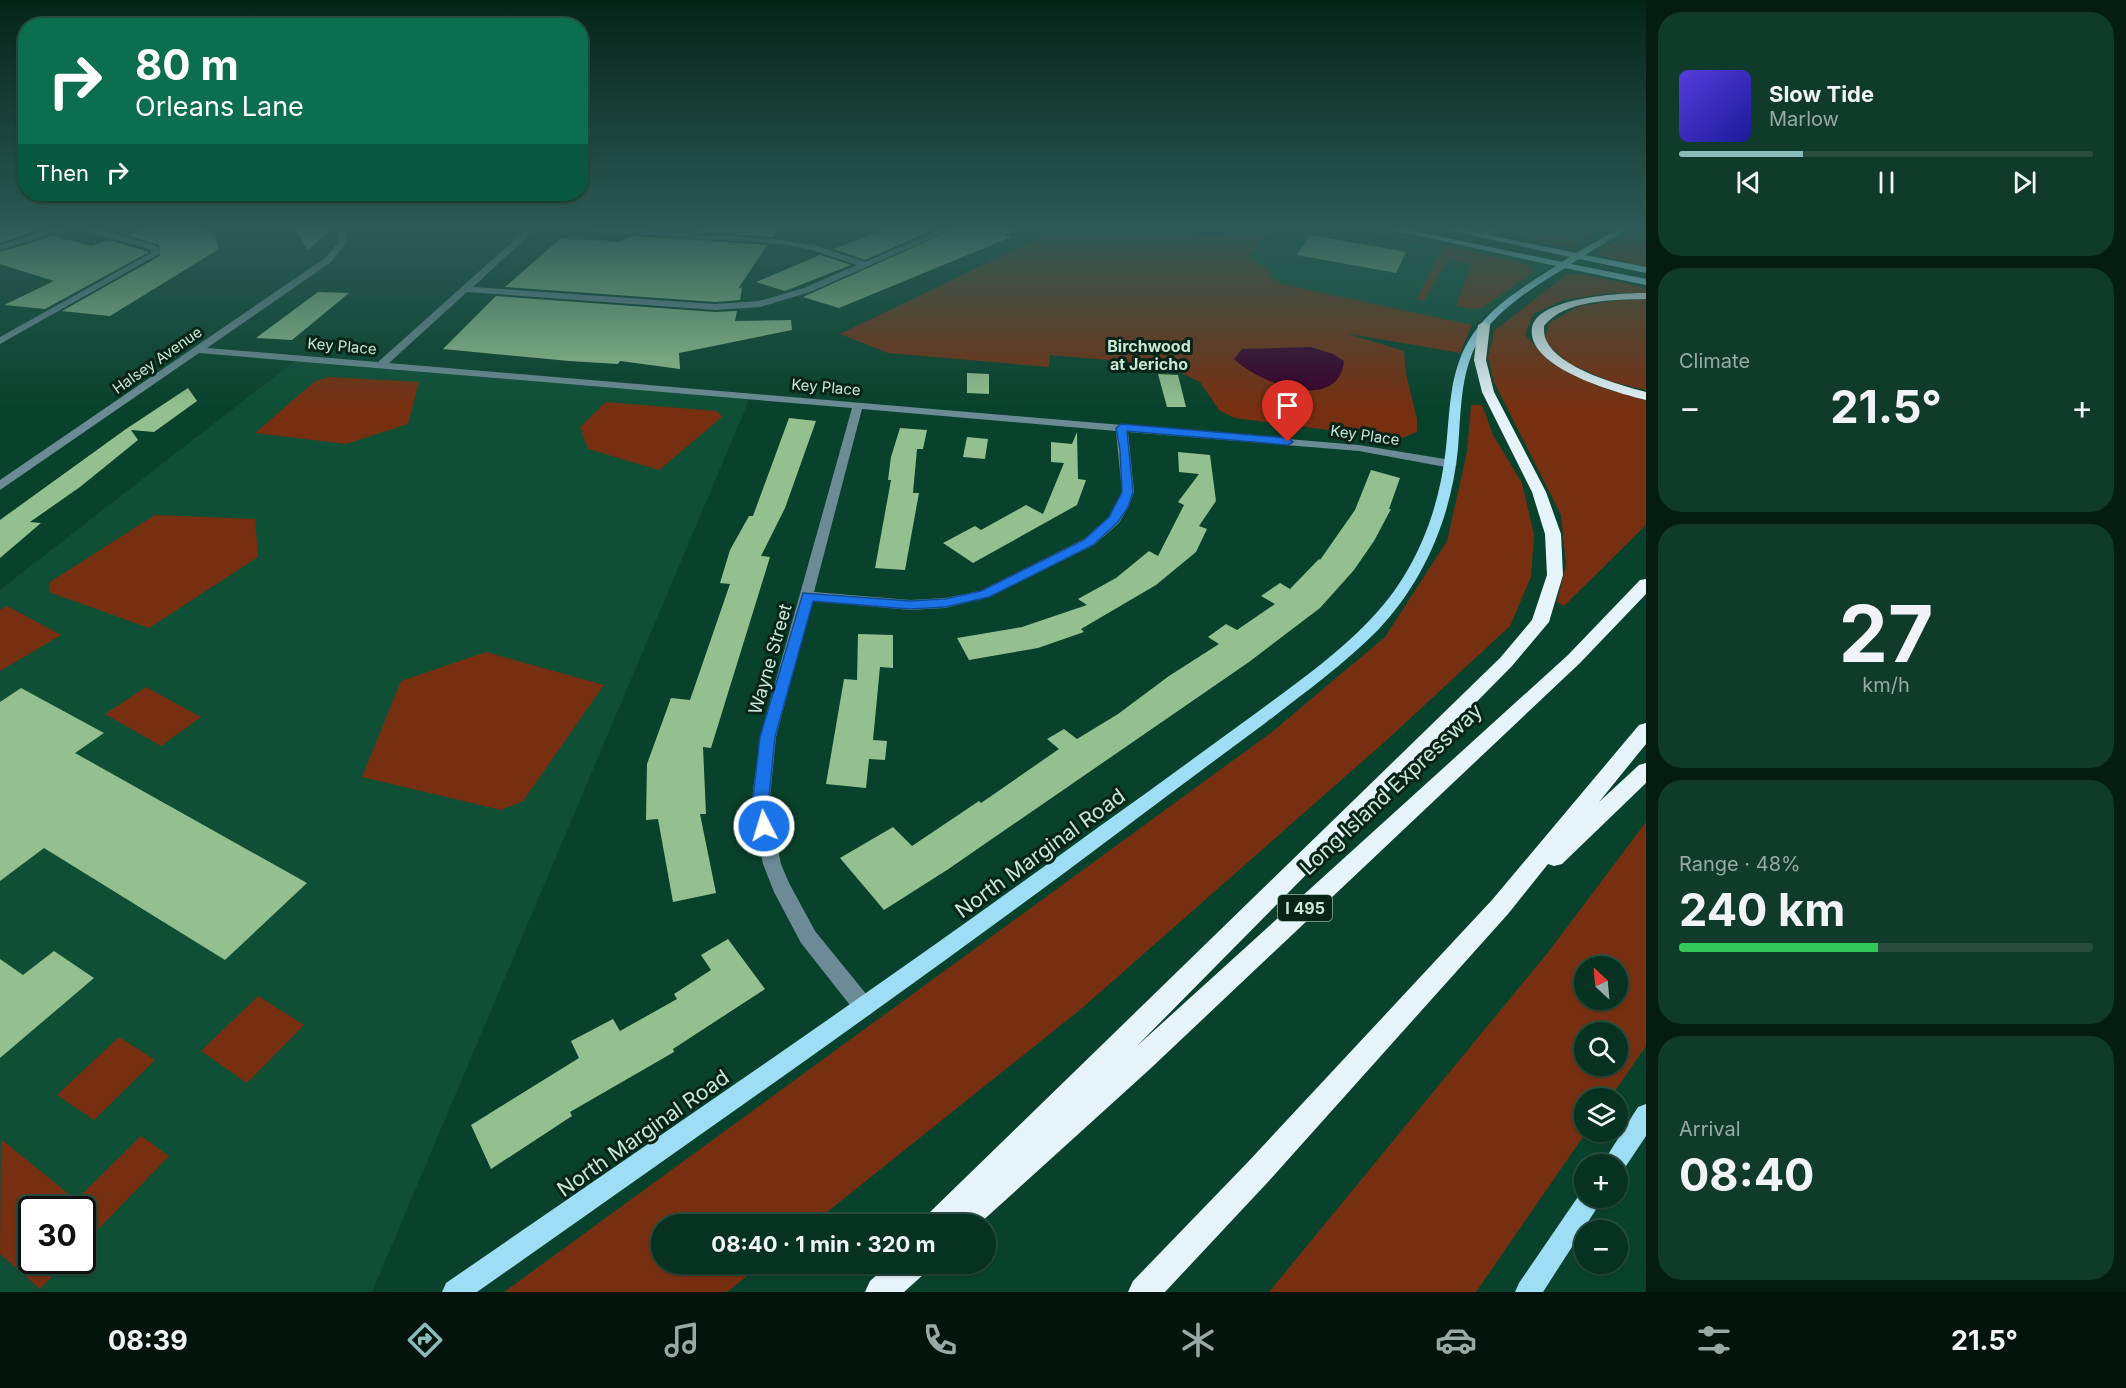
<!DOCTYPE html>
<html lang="en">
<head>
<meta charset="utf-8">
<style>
  body { margin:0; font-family:Inter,sans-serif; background:#103a2a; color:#f1f3f6; height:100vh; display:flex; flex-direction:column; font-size:22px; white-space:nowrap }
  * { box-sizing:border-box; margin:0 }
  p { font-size:20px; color:#98aaa5 }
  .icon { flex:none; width:33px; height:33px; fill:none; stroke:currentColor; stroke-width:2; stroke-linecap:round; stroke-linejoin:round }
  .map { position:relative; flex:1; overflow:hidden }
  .details { display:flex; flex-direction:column; gap:12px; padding:12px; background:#041c12; width:480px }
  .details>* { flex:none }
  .hud { position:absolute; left:18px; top:18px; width:570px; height:183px; border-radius:24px; box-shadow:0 2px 4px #0004,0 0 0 2px #284d3f; background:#0b6e4f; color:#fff; overflow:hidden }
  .needle { width:39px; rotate:334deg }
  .controls { position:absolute; left:1574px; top:956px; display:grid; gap:12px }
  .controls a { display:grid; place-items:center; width:54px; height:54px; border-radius:50%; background:#073221; box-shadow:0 2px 4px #0004,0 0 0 2px #284d3f; font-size:30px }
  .speed { position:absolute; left:18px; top:1196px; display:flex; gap:12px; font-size:30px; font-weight:700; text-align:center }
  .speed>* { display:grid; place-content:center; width:78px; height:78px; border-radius:50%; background:#073221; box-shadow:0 2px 4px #0004,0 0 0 2px #284d3f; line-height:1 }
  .speed .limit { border:3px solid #111; border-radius:9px; background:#fff; color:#111 }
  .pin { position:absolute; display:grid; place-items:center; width:51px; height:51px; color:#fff; margin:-62px -26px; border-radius:50% 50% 50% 0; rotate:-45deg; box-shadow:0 0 6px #0007 }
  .pin .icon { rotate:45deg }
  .me { position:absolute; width:66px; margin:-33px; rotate:355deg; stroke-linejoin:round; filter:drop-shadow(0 0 4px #0008) }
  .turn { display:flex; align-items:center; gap:21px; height:126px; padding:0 18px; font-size:27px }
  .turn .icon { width:78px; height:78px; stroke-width:2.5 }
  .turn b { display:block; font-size:42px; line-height:51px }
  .then { display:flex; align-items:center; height:57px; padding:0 18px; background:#0003; gap:12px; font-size:22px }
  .big { font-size:45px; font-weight:700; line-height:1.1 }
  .details .widget { flex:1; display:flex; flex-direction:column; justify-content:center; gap:9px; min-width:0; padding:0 21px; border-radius:24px; background:#103a2a }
  .details .dial { align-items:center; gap:0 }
  .dial b { font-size:78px; line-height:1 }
  .song { display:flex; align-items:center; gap:18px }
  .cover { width:72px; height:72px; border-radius:9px; background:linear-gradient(135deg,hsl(250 70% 55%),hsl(240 70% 35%)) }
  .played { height:6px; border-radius:3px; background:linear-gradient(90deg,#8bbbb9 30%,#284d3f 30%) }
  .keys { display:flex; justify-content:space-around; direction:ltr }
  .heat { display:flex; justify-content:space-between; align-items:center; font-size:33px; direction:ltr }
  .charge { height:9px; border-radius:4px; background:linear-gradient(90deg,#34c759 48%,#284d3f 0) }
  .trip { position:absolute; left:651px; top:1214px; width:345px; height:60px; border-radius:30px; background:#073221; box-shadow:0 2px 4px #0004,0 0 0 2px #284d3f; font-weight:700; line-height:60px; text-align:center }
  .dock { display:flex; height:96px; justify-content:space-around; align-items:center; background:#03140d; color:#98aaa5 }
  .dock .icon { width:42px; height:42px }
  .dock .current { color:#8bbbb9 }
  .dock b { font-size:27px; color:#f1f3f6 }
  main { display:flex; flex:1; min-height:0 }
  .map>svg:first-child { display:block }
</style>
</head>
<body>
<main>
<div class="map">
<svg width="1646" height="1292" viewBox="0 0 1646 1292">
  <rect width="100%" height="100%" fill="#09422c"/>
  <!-- built -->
  <path fill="#0e4f36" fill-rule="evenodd" d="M1135,226h227l188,39 -78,60 -190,-41 -35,-26z
    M297,359l453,39 -378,894h-372v-702zM32,1209h50v51h-50z"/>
  <!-- green -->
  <path fill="#763011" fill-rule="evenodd" d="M1091,226c26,0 55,-3 81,0 20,3 34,18 55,8l-1,-2 6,-6h42l-25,31 21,14v5l12,8 190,41 -12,28 -115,-20 59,18 2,23 11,45v13l-17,7 -166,-21 -15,-8 -19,-28 -36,-17 -114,-10 -1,12 -161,-14 -48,-19 203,-98z
    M1344,226h10l163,35 15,7 2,4 -52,36 -11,1 -15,-3 15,-42 -23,-5 -24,42 -8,-2 28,-52z
    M1522,226h84l-37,21 -49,-9 -11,-5z
    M1640,226h6v40l-42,-9 -8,-4z
    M1567,274h15l64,14v5h-37l-46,7 -30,14 -8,21 27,28 48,24 46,13v125l-82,81 -7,-4 9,-37 -5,-50 -67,-133 -6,-25 6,-26z
    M1646,299v91l-34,-8 -42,-18 -26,-22 5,-19 30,-17 33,-5z
    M329,377l90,5 -11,42 -62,20 -91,-11 60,-52z
    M606,402l111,9 5,6 -63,53 -71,-21 -8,-22z
    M1471,405h11l11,30 29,48 12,52 -3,42 -21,49 -121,112 -308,271 -269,215h-150v39h102l-37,29h-223l768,-560 113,-95 62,-96 20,-89z
    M155,515l100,4 3,38 -109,71 -100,-36 1,-10z
    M7,606l54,29 -61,36v-61z
    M486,652l118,33 -81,116 -22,9 -139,-33 39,-96z
    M146,687l55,30 -40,29 -56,-32z
    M1646,822v224l-36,52h-26v33h3l-111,161h-207l280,-341zM1584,966h33v33h-33zM1584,1032h33v33h-33z
    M258,996l46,29 -57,58 -46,-32z
    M119,1037l36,23 -61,60 -37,-25z
    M141,1136l28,20 -86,89 -1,-36h-50v51h36l-28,29 -40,-35 1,-115 75,61z"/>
  <!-- water -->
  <path fill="#3b002b" d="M1173,226h59l-6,5 1,3c-19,9 -36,-3 -54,-8z
    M1311,347l22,7 11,7c-5,54 -87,21 -110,-2l8,-10z"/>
  <!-- building -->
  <path fill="#93c08e" d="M0,226h16l20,5 -36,12z
    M155,226h24l8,3 6,-2 22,8 4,14 -109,67 -48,-5 98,-55 -1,-11 -32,-10z
    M294,226h40l-26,24z
    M635,226h144l-7,11z
    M892,226h22l17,5 -66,29 -31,-11z
    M961,226h62l-18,9 6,2 -172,71 -36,-11z
    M1310,235l96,17 -10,21 -99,-18z
    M53,236l38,10 18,-6 40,12 -104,57 -41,-4 50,-24 -54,-17v-12z
    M633,236l134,9 -29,44 4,-2 -2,13 -25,2 -210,-15 56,-49 58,4z
    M820,255l31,10 -66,26 -29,-9z
    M318,292l31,1 -57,47 -36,-2z
    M496,296l219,16 22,-1 -2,10 56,-1 1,10 -113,23 1,16 -60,-8 -2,3 -49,-3 -126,-12z
    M967,373l22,1v20l-22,-1z
    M1158,374l20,1 8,32h-19z
    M188,388l9,13 -43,31 -23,-2 7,10 -58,47 -50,35 11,1 -41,35v-38l126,-91z
    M789,418l27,3 -31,87 -24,48 9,1 -59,191 -8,-1 3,67h-6l16,79 -43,9 -15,-83 -12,1 1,-56 24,-66 19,2 40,-116 -10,-1 10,-33 19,-34h4z
    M900,428l27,2 -4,19h-6l-4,44h6l-14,77 -30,-2 16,-88h-3l3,-23z
    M1077,432l1,47 8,1 -9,25 -104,58 -30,-20 32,-17 6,4 45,-25 17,9 21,-51 -13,-1v-20l21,2z
    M967,437l21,2 -3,20 -22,-2z
    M1178,452l32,3 6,46 -17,25 8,3 -11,23 -40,33 -75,44 3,3 -46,16 -69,12 -12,-22 65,-11 65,-22 -9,-6 38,-21 33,-27 9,5 26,-51 -6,-3 21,-28 -20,-2z
    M1371,470l29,8 -11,31h2l-17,32 -20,29 -34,38 -71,54 -302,208 -63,40 -44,-52 53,-31 19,19 67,-45 2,2 78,-54 -12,-10 17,-10 13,10 41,-25 51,-38 50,-32 -11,-7 18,-13 11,6 38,-26 -14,-8 19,-13 10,6 29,-30 1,1 35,-50z
    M858,634l35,1v33l-13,-1 -7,73 14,1 -2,19 -16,-1 -3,29 -40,-4 18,-105 13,1z
    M21,688l83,45 -29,20 232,130 -82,77 -181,-112 -44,33v-179z
    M728,939l37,50 -92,60 1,3 -104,60 2,4 -81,53 -20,-44 108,-67 -8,-17 42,-22 7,12 57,-32 -3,-5 37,-24 -10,-15z
    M54,951l40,27 -94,80v-99l23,16z"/>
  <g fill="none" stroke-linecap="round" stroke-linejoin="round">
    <!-- minor -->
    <path fill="#6c8b96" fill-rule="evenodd" d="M61,226h22l69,18 6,3 1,7 -159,90v-7l151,-84v-3l-5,-2 -74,-20 -72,22v-5z
      M339,226h8v16l-16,20 -124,86 171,14 152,-136h9l-66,61 242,17 44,-3 45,-13 53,-23 -45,-15 -30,-6 -239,-16 -4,-2h41l202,14 35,6 48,16 83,-36h11l-149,66 -50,15 -45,3 -248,-18 -78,71 970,82 92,15 6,4 -6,4 -92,-17 -231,-19 6,60 -6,16 -9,15 -25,22 -105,52 -44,11 -35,2 -98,-9 -36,136 -7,70 12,57 8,19 26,48 56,69 4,7 -4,7 -7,3 -7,-3 -56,-71 -27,-51 -11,-28 -12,-57 9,-70 92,-329 -653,-55 -199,137v-10l325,-222 14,-16zM862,409l254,22 6,61 -13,25 -25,22 -104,52 -35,7 -35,2 -96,-8z
      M1495,226h10l-18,12h-6v-4z"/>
    <!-- major -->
    <path fill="#9edef5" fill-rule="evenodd" d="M1374,226h16l172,36 8,-5 -141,-31h16l131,27 47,-27h10l-48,29 61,12v6l-67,-14 -8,5 75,15v6l-81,-17c-31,19 -70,42 -88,75 -17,32 -16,71 -19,106 -7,68 -33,131 -80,181 -35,35 -75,64 -114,94 -50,37 -100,74 -149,111 -209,157 -424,306 -638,457h-35l4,-9c219,-151 439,-300 654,-457 51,-36 101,-73 152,-110 39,-29 81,-58 115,-93 47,-47 72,-109 79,-175 4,-35 3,-74 22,-106 19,-34 56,-56 88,-76z
      M1646,1104v32l-24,36 -5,3v-11h-15l36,-57z
      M1584,1188v9h20l-61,95h-28l4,-9z"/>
    <!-- highway -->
    <path fill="#e6f4fa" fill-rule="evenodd" d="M1646,293v6c-32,1 -81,0 -102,27 0,5 0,10 2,14 12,28 73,45 100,52v8c-28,-7 -120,-32 -114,-72 5,-31 90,-35 114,-35z
      M1484,322l6,3 -4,35 8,32 52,100 15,42 2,41 -14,47 -37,44 -375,380 431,-391 72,-75 6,-1v15l-66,69 -430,406 -171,155h-54l4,-11 571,-555 32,-38 15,-45 -2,-41 -13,-42 -50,-100 -8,-32 4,-35z
      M1646,723v21l-47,58 40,-37 7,-2v20l-84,81 -8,2 -6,-2 -40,50 -241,269 -102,109h-37l5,-11 114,-118 245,-263 147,-175z
      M890,1263h38l-4,11 -20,18h-39l5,-11z"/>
  </g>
  <!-- sky -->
  <linearGradient id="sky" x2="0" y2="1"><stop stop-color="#052418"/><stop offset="0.56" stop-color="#2c5a56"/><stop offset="1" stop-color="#2c5a56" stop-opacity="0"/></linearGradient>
  <rect width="1646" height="407" fill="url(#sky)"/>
  <!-- route -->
  <path fill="#1a73e8" stroke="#114b97" stroke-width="1.5" d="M1121,424l167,14 5,4 -5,3 -161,-14 6,61 -5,15 -10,15 -25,23 -104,52 -44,10 -35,2 -97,-8 -38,136 -7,70 4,19 -2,5 -6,2 -6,-2 -6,-24 8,-70 43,-144 107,8 35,-2 36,-8 103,-51 25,-23 13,-25 -2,-42 -4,-22z"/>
  <g text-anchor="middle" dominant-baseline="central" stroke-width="6" stroke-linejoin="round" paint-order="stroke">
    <!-- far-street labels -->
    <g font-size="15" fill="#c7e8d6" stroke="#082418">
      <text transform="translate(342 346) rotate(5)">Key Place</text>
      <text transform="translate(157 360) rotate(-35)">Halsey Avenue</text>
      <text transform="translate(826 387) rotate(5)">Key Place</text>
      <text transform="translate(1365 435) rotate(8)">Key Place</text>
    </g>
    <!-- far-neighbourhood labels -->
    <g font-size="16" font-weight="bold" fill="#c7e8d6" stroke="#082418">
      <text x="1149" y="346">Birchwood<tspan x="1149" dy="18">at Jericho</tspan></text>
    </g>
    <!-- shield labels -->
    <rect fill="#082418" stroke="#8ead9d" stroke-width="1.5" x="1278" y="895" width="54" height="26" rx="4.5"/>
    <g font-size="16" font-weight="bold" fill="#c7e8d6">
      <text x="1305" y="908">I 495</text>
    </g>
    <!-- street labels -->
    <g font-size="18" fill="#c7e8d6" stroke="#082418">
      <text transform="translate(770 659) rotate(-74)">Wayne Street</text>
    </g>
    <!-- near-street labels -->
    <g font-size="21" fill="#c7e8d6" stroke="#082418">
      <text transform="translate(1391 789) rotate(-43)">Long Island Expressway</text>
      <text transform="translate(1040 853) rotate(-36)">North Marginal Road</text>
      <text transform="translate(643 1133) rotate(-35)">North Marginal Road</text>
    </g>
  </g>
</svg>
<div class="controls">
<a><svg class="needle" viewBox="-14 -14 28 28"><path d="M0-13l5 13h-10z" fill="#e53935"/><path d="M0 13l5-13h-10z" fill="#98aaa5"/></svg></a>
<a><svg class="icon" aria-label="search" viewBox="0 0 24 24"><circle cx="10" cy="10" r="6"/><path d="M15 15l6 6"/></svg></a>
<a><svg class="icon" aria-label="layers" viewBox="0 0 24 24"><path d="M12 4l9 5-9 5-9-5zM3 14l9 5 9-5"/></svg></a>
<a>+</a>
<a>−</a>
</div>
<div class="speed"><div class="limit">30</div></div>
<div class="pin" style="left:1288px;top:442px;background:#d93025"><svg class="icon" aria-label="arrive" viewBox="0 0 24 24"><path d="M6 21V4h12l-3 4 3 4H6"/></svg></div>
<svg class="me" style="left:764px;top:826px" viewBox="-20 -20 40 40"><circle r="17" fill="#1a73e8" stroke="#fff" stroke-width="3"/><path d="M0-11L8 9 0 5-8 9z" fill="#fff"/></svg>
<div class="trip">08:40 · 1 min · 320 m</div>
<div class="hud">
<div class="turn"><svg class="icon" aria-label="right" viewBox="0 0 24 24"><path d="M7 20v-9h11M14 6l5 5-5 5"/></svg><div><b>80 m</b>Orleans Lane</div></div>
<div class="then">Then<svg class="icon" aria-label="right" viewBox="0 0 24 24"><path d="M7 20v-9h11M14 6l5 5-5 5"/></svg></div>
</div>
</div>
<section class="details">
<div class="widget">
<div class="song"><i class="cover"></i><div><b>Slow Tide</b><p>Marlow</p></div></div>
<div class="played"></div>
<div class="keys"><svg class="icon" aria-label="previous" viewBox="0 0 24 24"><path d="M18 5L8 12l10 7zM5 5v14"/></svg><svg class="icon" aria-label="pause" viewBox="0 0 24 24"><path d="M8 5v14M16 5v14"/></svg><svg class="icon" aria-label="next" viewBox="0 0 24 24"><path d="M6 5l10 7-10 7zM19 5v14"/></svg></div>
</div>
<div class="widget"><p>Climate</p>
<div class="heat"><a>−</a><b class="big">21.5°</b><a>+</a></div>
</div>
<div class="widget dial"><b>27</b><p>km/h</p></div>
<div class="widget"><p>Range · 48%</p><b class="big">240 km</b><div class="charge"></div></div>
<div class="widget"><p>Arrival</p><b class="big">08:40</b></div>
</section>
</main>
<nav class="dock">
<b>08:39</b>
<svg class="icon current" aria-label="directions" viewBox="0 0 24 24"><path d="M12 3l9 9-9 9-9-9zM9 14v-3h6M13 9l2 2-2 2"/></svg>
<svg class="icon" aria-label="music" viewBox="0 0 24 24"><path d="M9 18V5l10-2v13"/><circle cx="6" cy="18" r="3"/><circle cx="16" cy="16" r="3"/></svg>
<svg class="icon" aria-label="phone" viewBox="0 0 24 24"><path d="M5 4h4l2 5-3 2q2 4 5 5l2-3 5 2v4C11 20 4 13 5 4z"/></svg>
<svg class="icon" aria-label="climate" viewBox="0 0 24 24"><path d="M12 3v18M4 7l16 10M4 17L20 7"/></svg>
<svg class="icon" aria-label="car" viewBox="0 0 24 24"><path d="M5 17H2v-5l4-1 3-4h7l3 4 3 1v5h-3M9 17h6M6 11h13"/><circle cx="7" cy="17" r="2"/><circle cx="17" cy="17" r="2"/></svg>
<svg class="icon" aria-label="filters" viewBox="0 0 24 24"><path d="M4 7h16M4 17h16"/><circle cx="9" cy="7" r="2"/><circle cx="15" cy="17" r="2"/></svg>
<b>21.5°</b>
</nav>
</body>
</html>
